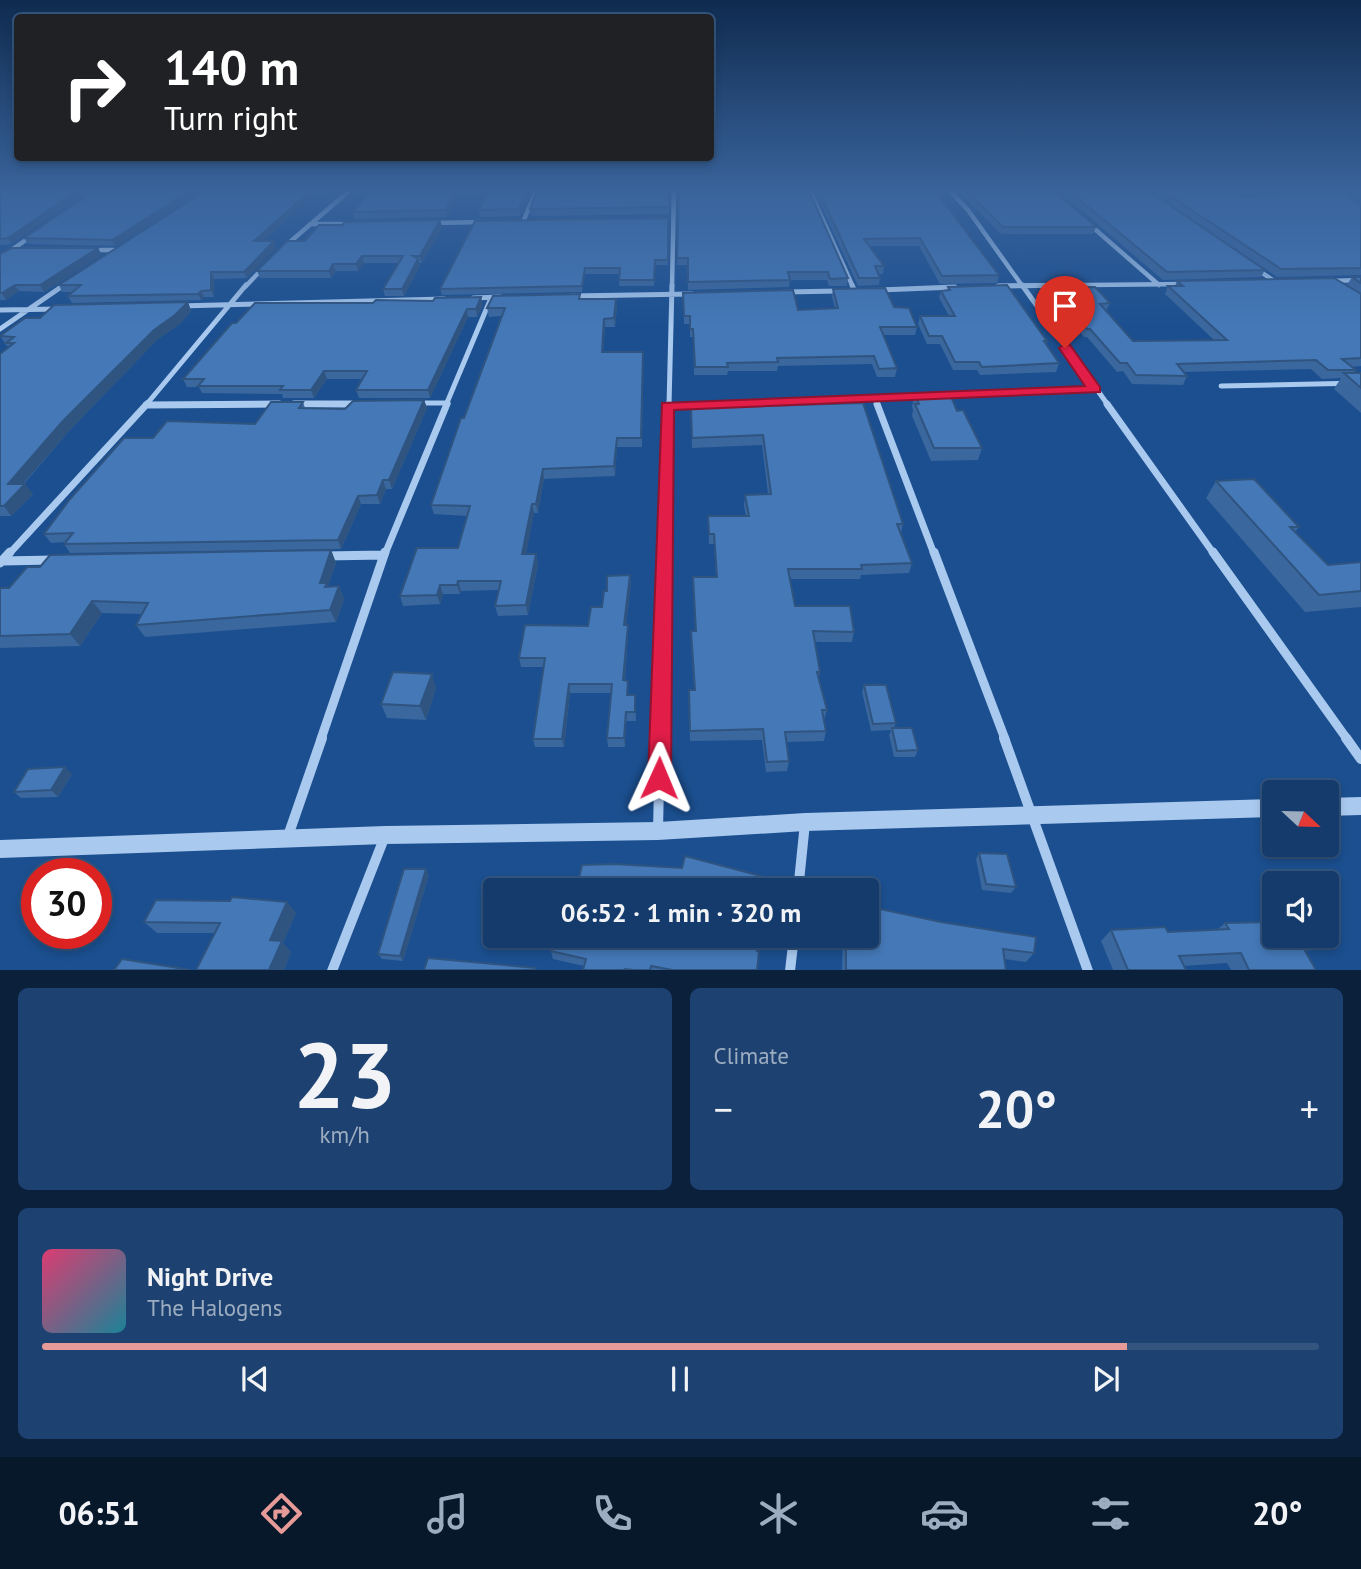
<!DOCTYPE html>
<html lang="en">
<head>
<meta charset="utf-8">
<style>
  body { margin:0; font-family:"PT Sans",sans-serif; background:#1d4271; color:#f1f3f6; height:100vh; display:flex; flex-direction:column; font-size:26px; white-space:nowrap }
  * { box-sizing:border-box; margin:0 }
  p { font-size:23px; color:#9dadc1 }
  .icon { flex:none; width:38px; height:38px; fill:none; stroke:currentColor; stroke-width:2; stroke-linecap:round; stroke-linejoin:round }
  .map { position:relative; height:970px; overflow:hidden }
  .side { display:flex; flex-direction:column; gap:18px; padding:18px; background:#0b203b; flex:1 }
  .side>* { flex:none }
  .banner { position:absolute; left:14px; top:14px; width:700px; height:147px; border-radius:7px; box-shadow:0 4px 10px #0003,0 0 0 2px #33557e; background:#202124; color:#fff; overflow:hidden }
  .needle { width:46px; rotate:112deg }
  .tools { position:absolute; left:1262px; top:780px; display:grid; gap:14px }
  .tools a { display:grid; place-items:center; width:77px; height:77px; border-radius:7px; background:#143b6b; box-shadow:0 4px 10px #0003,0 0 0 2px #33557e; font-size:35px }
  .speed { position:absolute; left:21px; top:858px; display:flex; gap:14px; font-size:35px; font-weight:700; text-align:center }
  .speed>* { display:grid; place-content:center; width:91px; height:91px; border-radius:50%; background:#143b6b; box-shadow:0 4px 10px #0003,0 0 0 2px #33557e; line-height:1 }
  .speed .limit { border:10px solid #d22; background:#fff; color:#111 }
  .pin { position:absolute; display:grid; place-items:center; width:60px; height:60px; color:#fff; margin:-72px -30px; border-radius:50% 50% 50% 0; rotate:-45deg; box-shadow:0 0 7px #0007 }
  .pin .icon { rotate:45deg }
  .me { position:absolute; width:77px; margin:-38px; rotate:1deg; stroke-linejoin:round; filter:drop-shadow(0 0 5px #0008) }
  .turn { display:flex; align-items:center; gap:24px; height:147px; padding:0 35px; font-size:32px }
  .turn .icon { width:91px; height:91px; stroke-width:2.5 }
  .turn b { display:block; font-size:49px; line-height:60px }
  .big { font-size:52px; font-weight:700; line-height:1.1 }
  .side .widget { flex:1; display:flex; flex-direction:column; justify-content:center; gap:10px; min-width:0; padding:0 24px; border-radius:10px; background:#1d4271 }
  .side .dial { align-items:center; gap:0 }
  .dial b { font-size:91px; line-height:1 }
  .song { display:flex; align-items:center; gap:21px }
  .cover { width:84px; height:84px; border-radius:10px; background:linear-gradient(135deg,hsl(340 70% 55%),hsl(190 70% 35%)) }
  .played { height:7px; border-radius:4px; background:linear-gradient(90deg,#e69b98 85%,#33557e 85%) }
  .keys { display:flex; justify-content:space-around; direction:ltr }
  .heat { display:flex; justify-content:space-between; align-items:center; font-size:38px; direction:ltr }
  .side .tiles { flex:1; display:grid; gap:18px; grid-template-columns:1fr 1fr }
  .widget:last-child { grid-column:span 2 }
  .trip { position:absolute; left:483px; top:878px; width:396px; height:70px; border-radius:7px; background:#143b6b; box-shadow:0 4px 10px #0003,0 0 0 2px #33557e; font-weight:700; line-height:70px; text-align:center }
  .dock { display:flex; height:112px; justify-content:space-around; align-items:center; background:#08182b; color:#9dadc1 }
  .dock .icon { width:49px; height:49px }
  .dock .active { color:#e69b98 }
  .dock b { font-size:32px; color:#f1f3f6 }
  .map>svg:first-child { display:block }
</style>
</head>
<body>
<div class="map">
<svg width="1361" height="971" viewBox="0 0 1361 971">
  <rect width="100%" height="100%" fill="#1b4f8f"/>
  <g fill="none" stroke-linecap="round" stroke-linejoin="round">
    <!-- minor-far4 -->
    <path stroke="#a9c9ee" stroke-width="4.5" d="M810,191l43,96
      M950,191l18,19 55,77
      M523,222l13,-31
      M432,223l51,-1
      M310,224h40
      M1089,224l70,61
      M283,248l66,-57
      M90,250h24
      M0,258l33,-23
      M1255,268l22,15
      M1330,281l31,-1
      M998,286l187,-2
      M61,287l6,-4
      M245,287l20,-21
      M672,287l2,-96"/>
    <!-- minor-far3 -->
    <path stroke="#a9c9ee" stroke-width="5" d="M852,285l2,5
      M1022,285l86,120
      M998,286l86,-1
      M879,290l76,-3
      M784,292l55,-1
      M571,296l121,-2
      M473,298l27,-1
      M179,306l265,-7
      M0,310l59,-1
      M0,329l64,-44
      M1221,386l140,-3
      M942,396l153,-7
      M875,398l3,7
      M417,403h31
      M294,404h65
      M146,405l133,-1
      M146,405l100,-120
      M446,405l45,-107
      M669,405l3,-120
      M683,405l240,-9"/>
    <!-- minor-far2 -->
    <path stroke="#a9c9ee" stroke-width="7" d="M294,404h65
      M877,404l57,150
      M1107,404l107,150
      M146,405l133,-1
      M667,406l60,-2
      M9,554l138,-150
      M385,554l62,-150
      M665,554l4,-150"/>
    <!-- minor-far1 -->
    <path stroke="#a9c9ee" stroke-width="9" d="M934,552l71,187
      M1213,552l134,187
      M325,556l59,-1 1,-3
      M2,561l52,-1
      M0,563l10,-11
      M321,739l63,-184
      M660,739l5,-187"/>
    <!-- minor -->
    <path stroke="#a9c9ee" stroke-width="10" d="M1004,738l84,233
      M1346,738l15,21
      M658,831l2,-93
      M288,836l34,-98
      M798,891l7,-68
      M332,971l53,-135
      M790,971l4,-35"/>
    <!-- tertiary -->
    <path fill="#a9c9ee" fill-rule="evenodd" d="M1361,797v18l-35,1v-18z
      M1274,799v18l-469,14 -147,9 -273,4 -385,14v-18l385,-14 273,-4 147,-9z"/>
  </g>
  <!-- wall -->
  <path fill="#3a679d" d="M0,191h88l-77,53 -11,1z
    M94,191h108l-87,55 -87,-2 -4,-6z
    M370,191h91l-14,26 -92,2 -2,-7z
    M483,191h48l-11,25 -40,1 -1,-7 8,-17z
    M669,191v23l-138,2 -1,-7z
    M679,191l169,87 -1,8h-18l-2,-6h-37l-1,7 -101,3v-25h-11z
    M815,191h120l64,84 -2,8 -57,1 -21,-38h-49l14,20 -1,8h-4l1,4 -1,7 -21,1z
    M958,191h96l42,36 -3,7h-92z
    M1059,191h90l116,79 -4,7 -98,3z
    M1151,191h155l-71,2 2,3 124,9v70l-84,2z
    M1350,191h11v14l-11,-11z
    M668,218v47h-13l-1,21h-35l1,-12h-35l-3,18 -140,3 -2,-6z
    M440,220l2,7 -20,36h-3l1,3 -16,30h-19l-2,-7 16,-26h-35l-6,8h-22l-5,7h-71l-3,-7 48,-30 37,-16z
    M263,241l13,7 -29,30 -33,1v18h-10l-3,3 -129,3 -4,-7 6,-4h-12l-3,-7z
    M0,254l102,1 -58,37 -25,-1 -13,9h-6z
    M1352,277h9v89l-9,1 4,3 -3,3h8v40l-27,-24 7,-11 -19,1 -11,-10 -127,3 3,4 -4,9 -51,-1 -9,-13 -6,1 -30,-35h-3l-33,-42 3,-7 56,15 -4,8 27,30 81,-1 -49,-46 3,-8h7l2,-5 181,12 -11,-8z
    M948,287l99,54 -1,3 13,19 -3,9 -76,3 -3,-5h-24l-13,-26h-13l-9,-20 2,-8h29l-10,-18 2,-7h6z
    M833,289l61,18 23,20 -2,8h-32l14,33 -2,9h-18l-5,-13 -94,2 -1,5h-49l-1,4h-33l-1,-38h-3v-13h-6l-1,-31 115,17 37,-2 -3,-11z
    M580,299l37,8 -2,20h-10l-2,25 40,8 -1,87h-25l-2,29 -71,3 -6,34h-4l-8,41h10l2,10 -10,51 -30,1 -3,-10 4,-16 -38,1 -1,3h-17l-3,10 -37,2 -3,-10 58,-48 9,-32 -33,-2 -3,-9 70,-189 -12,1 -2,-9z
    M188,302l3,9 -11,13 -22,15 -89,92 -45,53 9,10 -22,22h-11v-162l9,-7 -3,-2 -6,-9 40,-18z
    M483,305l-6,12h-9l-38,81h-71l-3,-8 7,-11h-36l-13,19h-31l-1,-4 -80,-1 -3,-6h-12l-4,-8z
    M915,394l42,17 25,37 -4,12 -47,1 -19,-45 1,-6 -1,-4z
    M424,400l3,8 -35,81h-6l-6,15h-19l-20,45 -271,4 -6,-9 1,-2 -14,1 -7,-9 109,-96 102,-14 48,-22 2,6 40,1z
    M863,403l40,121 -2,9 11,30 -3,10 -48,2 -1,4h-70l5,27 59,26 -2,10h-37l5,30 -1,5 8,33 -3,10 2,11 -2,10 -38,1 3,19 -2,10 -21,1 -4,-32 -72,1 -1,-51h5l-3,-48v-11h4l-2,-54h23l-2,-33h-5l-1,-28h38l-2,-10 1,-11 23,-1 -6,-49 -70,3 -1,-40z
    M1216,481l83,46 -4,5 33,33 33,-3v45l-56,5 -99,-114z
    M331,550l5,13 -8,23h11l5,13 -8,23 -191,15 -9,-12 5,-11 -39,-1 -22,33 -80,2v-60h9z
    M630,575l1,9 -5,41h2v9l-3,47h3v14h7l1,26h-10l-1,26h-17l-1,-9 4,-45h-41l-6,54h-29l-2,-8 11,-72h-23l-2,-9 69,-32 14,-19z
    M864,685l32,38 -2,5 24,22 -3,7h-21l-5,-22 2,-5 -20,1 -9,-39z
    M436,688l-10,32 -39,-2 -6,-14z
    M72,774l-14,23 -37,1 -7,-6z
    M979,853l37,34 -5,6 -29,-3 -6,-31z
    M429,875l-26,86 -21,-2 -4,-5z
    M287,902l9,11 -13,30 8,9 -7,18h-88l19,-37h-58l-13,-11z
    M866,906l168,47 -8,9 -22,-3 2,11h-164l1,-34h23z
    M1225,923l110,16 -16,10 -14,2 11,19h-85l-4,-7 -44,3 3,4h-73l-12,-29 10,-11 57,2 49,-2z
    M551,951h206v19h-174l1,-4 -31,-7z"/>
  <!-- shaded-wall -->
  <path fill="#305480" d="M77,191h11l-77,53 -3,-6z
    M190,191h12l-87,55 -3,-6z
    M310,191h8l-61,56 -3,-6z
    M456,191h5l-14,26 -1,-7z
    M527,191h4l-11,25 -1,-7z
    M440,220l2,7 -20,36 -2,-7z
    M274,241l2,7 -29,30 -3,-6z
    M98,248l4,7 -58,37 -4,-7z
    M362,256l2,7 -6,8 -2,-7z
    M418,259l2,7 -16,30 -2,-7z
    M333,264l3,7 -5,7 -2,-7z
    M585,268v6l-3,18v-6z
    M211,272l3,7v18l-3,-7z
    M15,285l4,6 -13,9 -4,-7z
    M201,291l3,6 -3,3 -3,-6z
    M481,297l2,8 -6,12 -1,-8z
    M616,299l1,8 -2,20 -1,-9z
    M188,302l3,9 -11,13 -22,15 -89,92 -54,62 -7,-9 54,-62 92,-92z
    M467,309l1,8 -38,81 -2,-8z
    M604,319l1,8 -3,34v-9z
    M324,371l3,8 -13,19 -3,-8z
    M424,400l3,8 -35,81 -3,-9z
    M617,438v9l-2,29 -1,-10z
    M543,469l1,10 -6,34 -2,-9z
    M383,480l3,9 -6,15 -3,-9z
    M25,484l8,10 -22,22 -7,-10z
    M358,496l3,8 -20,45 -3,-9z
    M532,504l2,9 -10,51 -2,-10z
    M331,550l5,13 -8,23 4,9 -12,-12z
    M536,554l2,10 -10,51 -2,-10z
    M630,575l1,9 -6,50 -1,-9z
    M458,581l3,10 -1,3 -3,-9z
    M440,585l3,9 -3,10 -3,-9z
    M339,586l5,13 -8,23 -6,-12z
    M92,601l10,12 -22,33 -10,-12z
    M628,625v9l-4,55 -1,-9z
    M432,674l4,14 -10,32 -6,-14z
    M569,684l1,9 -6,54 -2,-8z
    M626,712v9l-1,26 -1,-9z
    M65,767l7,7 -14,23 -7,-7z
    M426,869l3,6 -26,86 -3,-5z
    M287,902l9,11 -13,30 8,9 -7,18h-15l1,-30z"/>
  <!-- building -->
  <path fill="#4478b7" stroke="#305480" stroke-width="2" d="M0,191h77l-69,47 -8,1z
    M94,191h96l-78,49 -88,-2z
    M205,191h105l-56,50h20l-30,31h-33v18l-10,1 -3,3 -130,2 13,-11h-22z
    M370,191h86l-10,19 -93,2z
    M489,191h38l-8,18 -40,1z
    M537,191h132v16l-139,2z
    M679,191h130l39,87 -18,1 -2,-7h-40l2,8 -102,2v-24h-11z
    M819,191h116l64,84 -57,1 -22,-38 -56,1 20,27h-9l5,12h-21z
    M966,191h88l42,36h-93z
    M1069,191h80l116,79 -98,2z
    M1163,191h70l4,5 73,-2 33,-3 18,14v63l-80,1z
    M668,218v42h-13l-1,20h-35l1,-12h-35l-3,18 -142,3 35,-68z
    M440,220l-20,36h-7l5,3 -16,30h-19l20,-33h-41l-6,8h-23l-4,7h-72l30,-30h18l14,-16h23l3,-3z
    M11,248h87l-58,37h-25l-13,8h-2v-39z
    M1352,277h9v6z
    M1334,278l27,16v64l-19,1 14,11h-28l-12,-10 -139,4 10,12 -51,-1 -9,-12h-7l-30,-34h-3l-33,-41 41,-1 15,16 -10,1 33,37 94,-1 -59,-54h15l-6,-5z
    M1007,285l40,56h-3l15,22 -77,4 -3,-5h-24l-13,-26h-13l-9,-20h35l-14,-25 9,-1 -2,-3z
    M885,288l9,19 15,1 8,19h-37l17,41 -18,1 -5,-13 -97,2 1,4 -51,1 1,4h-33l-2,-38h-3v-13h-6l-1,-23 110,-3 5,20 40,-2 -5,-19z
    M580,294l-1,5h37l-2,19 -10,1 -2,33h41l-2,86h-24l-3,28 -71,3 -7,35h-4l-10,50h14l-10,51 -31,1 6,-25h-43l-1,4h-17l-3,10 -37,1 17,-48h41l12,-42 -39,-1 30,-87h3l41,-110h-18l6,-12z
    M481,297l-5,12h-9l-39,81h-72l11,-19h-43l-13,19h-31l3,-4h-85l6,-7h-21l49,-56h4l19,-20h118l3,-3 57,1 2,-3z
    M188,302l-13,13 -21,15 -92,92 -54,62h17l-21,22h-4v-152l14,-11h-8l8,-6 -14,-1 25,-18h15l14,-13z
    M1344,373h17v15z
    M915,394h35l7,17 6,-1 19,38h-48l-19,-44h4z
    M424,400l-35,80h-6l-6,15 -19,1 -20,44 -274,4 9,-11 -29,1 26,-35 54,-61h29l14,-17 88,3 16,-22h32l-4,6 46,1 8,-8z
    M863,403l40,121h-6l15,39 -51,2 1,4h-74l7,37h55l4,26 -41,-1 7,41h-3l10,38h-5l4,21 -41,1 4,29 -22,1 -4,-33 -73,2 -1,-41h6l-4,-59h5l-3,-54h24l-3,-43h-5l-1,-18h41l-4,-21 26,-1 -8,-59 -71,3 -1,-30z
    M1254,479l45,48h-9l38,38 33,-3v29l-42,4 -103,-114z
    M331,550l-11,33h7l-2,4 14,-1 -9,24 -194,15 12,-22 -56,-2 -22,33 -70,2v-48h9l18,-21h13l10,-12z
    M630,575l-6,50h4l-5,55 5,1 -1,14h8v17h-9l-2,26h-17l5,-54h-43l-7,55h-29l12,-81h-26l6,-33 63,1 3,-19h11l2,-16h3v-15z
    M393,672l39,2 -12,32 -39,-2z
    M864,685h22l10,38 -23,1z
    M892,728h20l6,22 -21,1z
    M65,767l-14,23 -37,2 14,-23z
    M979,853l28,1 9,33 -30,-3z
    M685,856l76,20 -1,13 6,2h-190l6,-26 33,-1 67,4z
    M404,869h22l-26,87 -22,-2z
    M232,897l55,5 -17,38 12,1 -13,29h-73l24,-47 -76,-1 12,-22 74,1z
    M866,906l75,16 95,15 -2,16 -31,-4 3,21h-160v-34h20z
    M1274,922v14h52v-9l9,12 -35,3 16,28h-67l-8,-17 -62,3 7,14h-58l-17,-40 54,-3 3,5 61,-3 -4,-6z
    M555,936h204l-2,15h2l-2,19h-85l-21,-4 -1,4h-16l-9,-1 -1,1h-41l3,-11 -35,-8z
    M428,958l108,10 -1,2h-111z
    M122,959l69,11h-77z"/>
  <!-- sky -->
  <linearGradient id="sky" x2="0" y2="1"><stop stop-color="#0f2b4f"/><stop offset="0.58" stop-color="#39639b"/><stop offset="1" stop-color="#39639b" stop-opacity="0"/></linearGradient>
  <rect width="1361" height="327" fill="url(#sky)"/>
  <!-- route -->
  <path fill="#e11d48" stroke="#92132f" stroke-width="2" d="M1065,344l5,1 30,42v5l-426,18 -3,368 -4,7 -8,3 -8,-3 -3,-7 14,-375 423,-17 -26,-38z"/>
</svg>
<div class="tools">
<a><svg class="needle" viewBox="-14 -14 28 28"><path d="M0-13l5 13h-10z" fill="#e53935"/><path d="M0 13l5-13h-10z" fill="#9dadc1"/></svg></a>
<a><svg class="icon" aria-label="sound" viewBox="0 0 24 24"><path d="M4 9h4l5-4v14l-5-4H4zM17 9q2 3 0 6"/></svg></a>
</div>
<div class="speed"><div class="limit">30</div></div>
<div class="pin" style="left:1065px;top:348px;background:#d93025"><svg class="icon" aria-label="arrive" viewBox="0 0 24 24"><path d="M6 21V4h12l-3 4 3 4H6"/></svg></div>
<svg class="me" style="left:659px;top:778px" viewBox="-20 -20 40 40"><path d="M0-17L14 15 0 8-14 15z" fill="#e11d48" stroke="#fff" stroke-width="4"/></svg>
<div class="trip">06:52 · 1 min · 320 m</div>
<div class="banner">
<div class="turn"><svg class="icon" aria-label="right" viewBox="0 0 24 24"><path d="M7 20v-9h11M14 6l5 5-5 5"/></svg><div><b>140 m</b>Turn right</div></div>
</div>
</div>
<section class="side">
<div class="tiles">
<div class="widget dial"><b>23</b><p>km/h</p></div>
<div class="widget"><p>Climate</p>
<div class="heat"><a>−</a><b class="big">20°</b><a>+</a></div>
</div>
<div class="widget">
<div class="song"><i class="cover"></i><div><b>Night Drive</b><p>The Halogens</p></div></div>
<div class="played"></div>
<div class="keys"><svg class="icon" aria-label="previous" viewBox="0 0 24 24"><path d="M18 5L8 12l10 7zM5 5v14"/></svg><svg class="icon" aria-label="pause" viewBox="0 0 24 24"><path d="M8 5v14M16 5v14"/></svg><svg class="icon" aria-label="next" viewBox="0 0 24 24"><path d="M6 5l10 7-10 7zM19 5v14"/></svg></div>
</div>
</div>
</section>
<nav class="dock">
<b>06:51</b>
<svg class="icon active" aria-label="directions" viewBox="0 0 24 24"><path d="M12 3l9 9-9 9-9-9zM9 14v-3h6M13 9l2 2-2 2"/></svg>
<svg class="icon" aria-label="music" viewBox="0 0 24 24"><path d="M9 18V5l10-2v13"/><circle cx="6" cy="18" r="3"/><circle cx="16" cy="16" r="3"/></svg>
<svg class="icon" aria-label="phone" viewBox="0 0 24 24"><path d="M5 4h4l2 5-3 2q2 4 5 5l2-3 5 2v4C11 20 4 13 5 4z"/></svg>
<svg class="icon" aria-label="climate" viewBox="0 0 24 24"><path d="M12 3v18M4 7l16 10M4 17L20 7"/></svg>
<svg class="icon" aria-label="car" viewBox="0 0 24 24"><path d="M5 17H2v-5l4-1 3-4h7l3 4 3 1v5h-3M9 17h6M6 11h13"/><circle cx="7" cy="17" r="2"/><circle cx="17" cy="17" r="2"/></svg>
<svg class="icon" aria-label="filters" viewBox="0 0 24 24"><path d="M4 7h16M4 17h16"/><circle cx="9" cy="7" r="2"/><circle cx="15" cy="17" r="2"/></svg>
<b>20°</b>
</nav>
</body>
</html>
